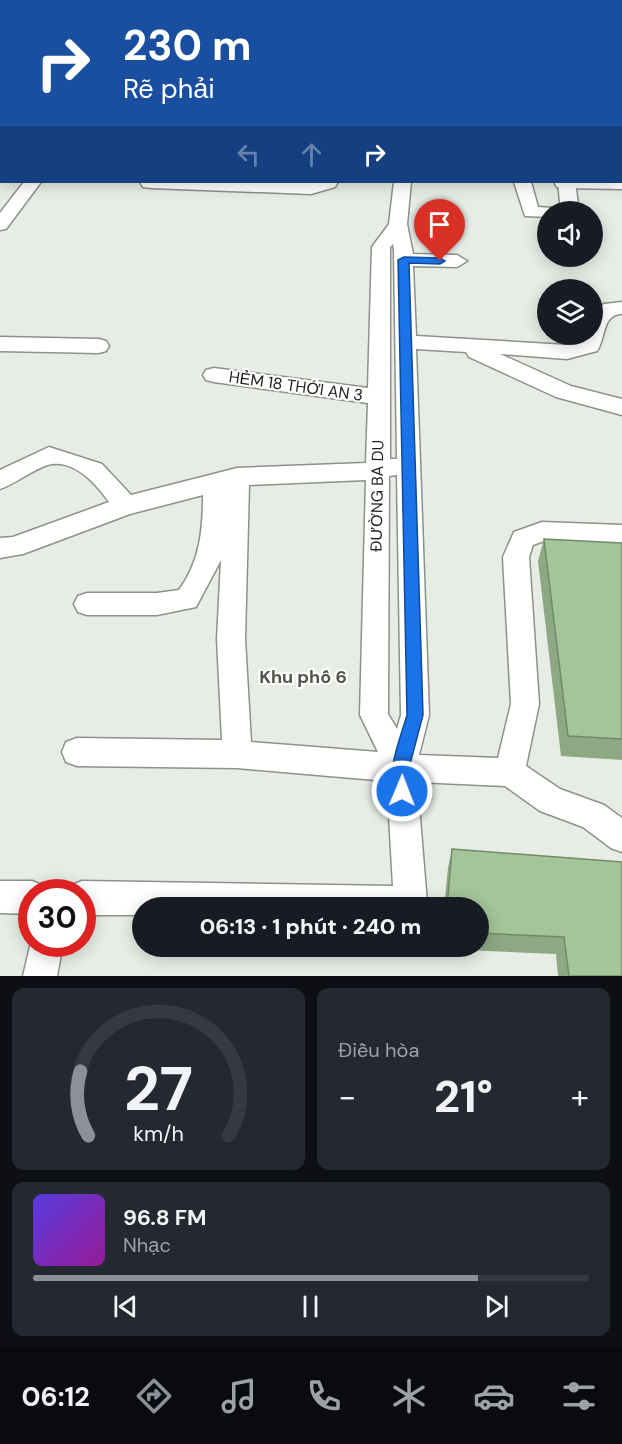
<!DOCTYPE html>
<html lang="vi">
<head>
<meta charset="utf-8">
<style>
  body { margin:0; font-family:"DM Sans",sans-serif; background:#242831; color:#f1f3f6; height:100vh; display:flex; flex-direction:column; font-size:22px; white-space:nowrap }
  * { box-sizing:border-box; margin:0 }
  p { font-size:20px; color:#9ea1a6 }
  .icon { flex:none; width:33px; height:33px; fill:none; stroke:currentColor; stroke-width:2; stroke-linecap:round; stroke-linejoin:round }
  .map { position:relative; height:976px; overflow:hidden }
  .panel { display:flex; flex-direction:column; gap:12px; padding:12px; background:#0d0f14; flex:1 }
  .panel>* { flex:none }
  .guide { position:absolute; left:0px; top:0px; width:622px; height:183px; box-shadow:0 3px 15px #0003; background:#1a4fa0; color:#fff; overflow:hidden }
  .tools { position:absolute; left:537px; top:201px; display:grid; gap:12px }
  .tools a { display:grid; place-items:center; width:66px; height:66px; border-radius:50%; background:#171b24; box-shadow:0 3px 15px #0003; font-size:30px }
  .speed { position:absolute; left:18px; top:879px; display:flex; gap:12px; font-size:30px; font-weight:700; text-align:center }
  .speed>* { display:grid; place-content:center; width:78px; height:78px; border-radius:50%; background:#171b24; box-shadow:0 3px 15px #0003; line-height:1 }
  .speed .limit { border:9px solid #d22; background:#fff; color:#111 }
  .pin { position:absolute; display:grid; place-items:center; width:51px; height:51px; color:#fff; margin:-62px -26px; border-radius:50% 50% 50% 0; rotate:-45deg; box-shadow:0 0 6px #0007 }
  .pin .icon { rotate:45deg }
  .me { position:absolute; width:66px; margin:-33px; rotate:1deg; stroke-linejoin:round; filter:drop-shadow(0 0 4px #0008) }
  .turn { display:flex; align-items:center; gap:21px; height:126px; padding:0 24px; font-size:27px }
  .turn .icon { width:78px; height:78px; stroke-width:2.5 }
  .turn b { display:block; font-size:42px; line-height:51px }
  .lanes { display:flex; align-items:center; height:57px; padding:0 24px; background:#0003; justify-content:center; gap:30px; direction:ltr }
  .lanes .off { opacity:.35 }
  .big { font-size:45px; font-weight:800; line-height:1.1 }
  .panel .card { flex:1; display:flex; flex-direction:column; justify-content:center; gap:9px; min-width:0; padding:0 21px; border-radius:12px; background:#242831 }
  .panel .dial { align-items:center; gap:0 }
  .dial svg { height:156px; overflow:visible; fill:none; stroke:#363941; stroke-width:7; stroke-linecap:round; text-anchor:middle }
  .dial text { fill:#f1f3f6; stroke:none }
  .song { display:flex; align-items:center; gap:18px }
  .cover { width:72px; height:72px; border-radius:9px; background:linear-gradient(135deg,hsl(250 70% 55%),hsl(300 70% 35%)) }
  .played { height:6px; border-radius:3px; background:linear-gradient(90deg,#8c9099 80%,#363941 80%) }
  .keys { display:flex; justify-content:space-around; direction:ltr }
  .heat { display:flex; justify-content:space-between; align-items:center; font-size:33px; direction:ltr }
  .panel .tiles { flex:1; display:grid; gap:12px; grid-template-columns:1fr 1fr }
  .card:last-child { grid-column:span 2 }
  .trip { position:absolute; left:132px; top:897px; width:357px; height:60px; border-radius:30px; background:#171b24; box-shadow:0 3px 15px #0003; font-weight:800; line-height:60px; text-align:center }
  .dock { display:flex; height:96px; justify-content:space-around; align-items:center; background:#090b0e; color:#9ea1a6 }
  .dock .icon { width:42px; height:42px }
  .dock .on { color:#8c9099 }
  .dock b { font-size:27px; color:#f1f3f6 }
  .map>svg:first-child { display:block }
</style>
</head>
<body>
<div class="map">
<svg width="622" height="976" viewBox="0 0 622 976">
  <rect width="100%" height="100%" fill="#e7ede5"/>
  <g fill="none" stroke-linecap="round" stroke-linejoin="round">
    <!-- minor casing -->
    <g stroke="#8c918a" stroke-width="3">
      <path id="minor" d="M180,0h14v2h-13z
        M260,0h15l-16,2z
        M299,0h15l-16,2z
        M411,0h18l1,2h-18z
        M487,0h16l1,2h-16z
        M577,0h17l1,2h-17z
        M621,8h1v8h-1z
        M621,39h1v8h-1z
        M0,51h2v8h-2z
        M621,77l1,1v10l-1,-1z
        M2,98v10l-2,1v-10z
        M2,148v12h-2v-11z
        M24,182h17l-35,47 -6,1v-17z
        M394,182h17l-4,42 6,30 44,1 10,6 -10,6 -44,-1 3,70 151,9 14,-3 2,-8h9v-22l12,-8 18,-2v12c-20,0 -16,24 -25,37l-30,8 -67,-5 71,32 51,13v16l-66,-18 -87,-40 -3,-5 -50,-3 13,366 -10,40 79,3 13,-54 -8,-147 11,-25 28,-10 80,3v20l-78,-4 -11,4 -4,12 10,147 -13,62 34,23 44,16 18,13v34l-11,-4 -28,-21 -43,-16 -35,-25 -88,-4 10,121 -2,5h-283v7h-60v-23h-14l2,-6 12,-5 311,5 -6,-105 -150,-13 -160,-2 -11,-4 -4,-10 4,-10 11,-4 145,2 -5,-101 4,-79 -25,47 -39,8h-70l-9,-3 -4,-8 4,-8 9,-3h70l22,-3c21,-29 24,-60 24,-95l-73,19 -107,40 -23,4v-20l13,-1 96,-35c-12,-17 -33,-41 -57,-38 -12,1 -37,20 -52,25v-19l49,-23 53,17 29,31 106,-27 129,-5 2,-60 -154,-21 -8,-2 -3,-5 3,-5 8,-2 154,20 4,-141 17,-23zM393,244l1,6 3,209h-7v-212zM397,475l4,240 -4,14 -9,-15 1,-238zM366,480l-6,235 18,37 -127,-10 -6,-103 4,-154z
        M514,182h17l7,25 16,1 3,4h-9v5l-23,-1z
        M558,182h17l4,30h-18z
        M0,337l99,2 7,2 3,5 -3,5 -7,2 -99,-2z
        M0,881h32l12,5 2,6h-14v22l-32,-1z
        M32,938v6h31l-6,32h-34z"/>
    </g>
    <!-- major casing -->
    <g stroke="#8c918a" stroke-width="3">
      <path id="major" d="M0,164h2v12h-2z
        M622,177v12l-57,-1 -8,-1 -3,-5h67z
        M140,182h198l-3,5 -24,7 -160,-6 -8,-1z"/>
    </g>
    <!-- minor -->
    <use href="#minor" fill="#fff" fill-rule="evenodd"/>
    <!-- major -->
    <use href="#major" fill="#fff" fill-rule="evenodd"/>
  </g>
  <!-- wall -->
  <path fill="#8da984" d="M544,539l78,4v217l-61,-4 -23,-195z
    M452,849l170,127h-64l-2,-22 -115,-5v-3h37v-38h-34l4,-40z"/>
  <!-- shaded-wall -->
  <path fill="#73896b" d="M0,26h2v12l-2,-7z"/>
  <!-- building -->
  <path fill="#a4c499" stroke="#73896b" stroke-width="1.5" d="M0,0h177l1,2h-176v24h-2z
    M544,539l78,4v196l-54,-3z
    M452,849l170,13v114h-53l-5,-39 -86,-4v-25h-31z"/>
  <!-- route -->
  <path fill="#1a73e8" stroke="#114b97" stroke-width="1.5" d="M404,257l36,1 5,3 -5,3 -31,-1 14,452 -14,53 2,23 -3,6 -6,2 -6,-2c-11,-25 4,-57 11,-82l-9,-455z"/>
  <g text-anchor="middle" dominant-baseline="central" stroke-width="4.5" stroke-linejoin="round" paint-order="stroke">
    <!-- street labels -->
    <g font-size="16" fill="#1c1e1b" stroke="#fff">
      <text transform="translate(296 386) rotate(8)">HẺM 18 THỚI AN 3</text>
      <text transform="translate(377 496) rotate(-89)">ĐƯỜNG BA DU</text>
    </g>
    <!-- neighbourhood labels -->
    <g font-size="18" font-weight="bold" fill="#50554e" stroke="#fff">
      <text x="303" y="677">Khu phố 6</text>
    </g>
  </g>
</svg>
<div class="tools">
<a><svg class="icon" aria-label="sound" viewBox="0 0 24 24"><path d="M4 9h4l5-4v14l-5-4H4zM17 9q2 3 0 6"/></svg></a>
<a><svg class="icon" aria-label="layers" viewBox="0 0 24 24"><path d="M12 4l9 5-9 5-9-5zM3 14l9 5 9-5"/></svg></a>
</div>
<div class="speed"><div class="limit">30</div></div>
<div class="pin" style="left:440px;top:261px;background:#d93025"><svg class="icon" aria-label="arrive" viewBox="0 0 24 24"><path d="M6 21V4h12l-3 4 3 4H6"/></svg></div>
<svg class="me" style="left:402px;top:791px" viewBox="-20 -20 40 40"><circle r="17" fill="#1a73e8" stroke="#fff" stroke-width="3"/><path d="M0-11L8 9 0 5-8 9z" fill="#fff"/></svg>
<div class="trip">06:13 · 1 phút · 240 m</div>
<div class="guide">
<div class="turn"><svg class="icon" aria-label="right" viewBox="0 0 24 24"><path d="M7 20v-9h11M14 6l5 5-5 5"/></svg><div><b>230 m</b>Rẽ phải</div></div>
<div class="lanes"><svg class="icon off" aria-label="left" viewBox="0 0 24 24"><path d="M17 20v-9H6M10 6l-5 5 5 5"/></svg><svg class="icon off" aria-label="ahead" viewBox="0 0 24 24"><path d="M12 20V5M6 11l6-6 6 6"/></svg><svg class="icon" aria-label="right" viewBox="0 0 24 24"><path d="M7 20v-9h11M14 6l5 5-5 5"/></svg></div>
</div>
</div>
<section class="panel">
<div class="tiles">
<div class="card dial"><svg viewBox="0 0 100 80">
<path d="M14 69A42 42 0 1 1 86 69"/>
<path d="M14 69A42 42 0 0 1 10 36" stroke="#8c9099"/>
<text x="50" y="56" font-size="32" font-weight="700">27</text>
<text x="50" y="72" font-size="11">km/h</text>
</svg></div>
<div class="card"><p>Điều hòa</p>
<div class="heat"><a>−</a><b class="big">21°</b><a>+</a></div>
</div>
<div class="card">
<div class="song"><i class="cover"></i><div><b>96.8 FM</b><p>Nhạc</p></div></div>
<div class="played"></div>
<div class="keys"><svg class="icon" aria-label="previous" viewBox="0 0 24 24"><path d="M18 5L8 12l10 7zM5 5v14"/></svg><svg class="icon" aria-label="pause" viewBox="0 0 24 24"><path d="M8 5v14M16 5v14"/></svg><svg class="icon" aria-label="next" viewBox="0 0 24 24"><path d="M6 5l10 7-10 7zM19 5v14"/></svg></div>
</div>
</div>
</section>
<nav class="dock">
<b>06:12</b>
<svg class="icon on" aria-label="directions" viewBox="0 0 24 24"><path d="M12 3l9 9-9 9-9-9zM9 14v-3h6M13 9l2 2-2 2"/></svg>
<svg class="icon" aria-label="music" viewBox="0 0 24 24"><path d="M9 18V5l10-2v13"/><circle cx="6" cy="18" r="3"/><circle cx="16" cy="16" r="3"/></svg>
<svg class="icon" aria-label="phone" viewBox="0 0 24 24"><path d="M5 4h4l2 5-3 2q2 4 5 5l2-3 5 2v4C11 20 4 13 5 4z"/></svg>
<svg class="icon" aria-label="climate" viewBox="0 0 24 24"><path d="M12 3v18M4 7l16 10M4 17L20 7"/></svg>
<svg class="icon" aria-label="car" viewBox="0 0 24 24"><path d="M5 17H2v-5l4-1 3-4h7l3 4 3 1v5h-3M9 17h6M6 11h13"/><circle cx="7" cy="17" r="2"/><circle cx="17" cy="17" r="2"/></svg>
<svg class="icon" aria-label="filters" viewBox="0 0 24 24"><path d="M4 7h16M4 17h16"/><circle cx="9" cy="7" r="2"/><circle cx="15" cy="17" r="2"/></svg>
</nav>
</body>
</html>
